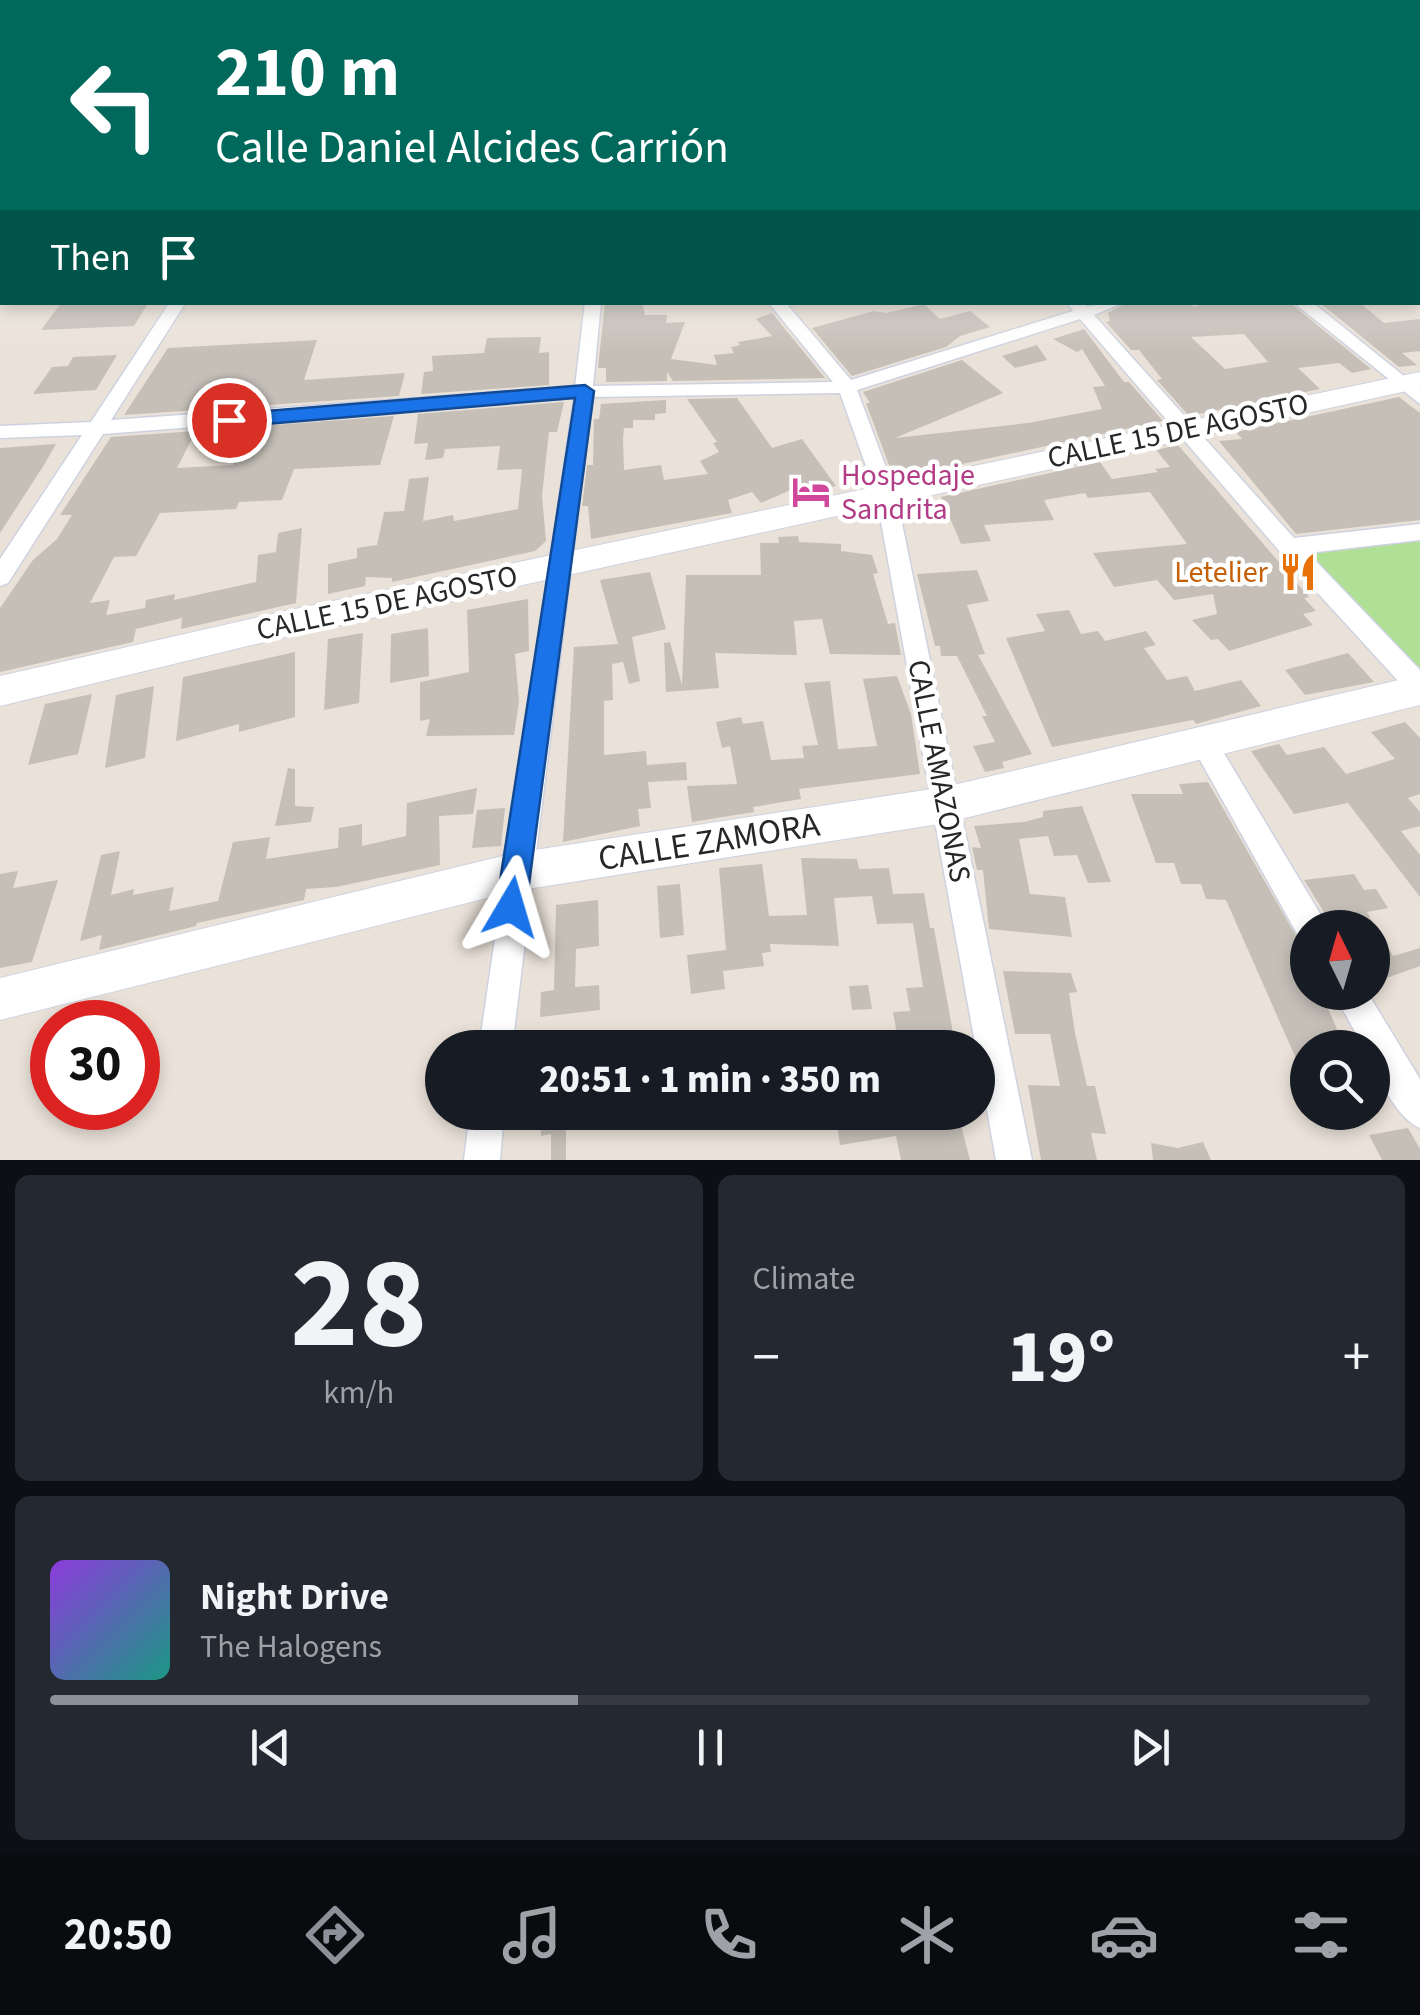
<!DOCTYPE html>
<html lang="en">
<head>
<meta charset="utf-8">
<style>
  body { margin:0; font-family:"Source Sans 3",sans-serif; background:#242831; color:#f1f3f6; height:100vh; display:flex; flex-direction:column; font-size:38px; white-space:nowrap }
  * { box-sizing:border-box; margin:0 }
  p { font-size:32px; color:#9ea1a6 }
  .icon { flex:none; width:55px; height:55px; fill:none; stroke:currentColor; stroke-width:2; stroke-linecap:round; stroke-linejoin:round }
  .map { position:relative; height:1160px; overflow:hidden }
  .details { display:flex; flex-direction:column; gap:15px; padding:15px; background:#0d0f14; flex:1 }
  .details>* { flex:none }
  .hud { position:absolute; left:0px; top:0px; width:1420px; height:305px; box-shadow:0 5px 15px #0003; background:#00695c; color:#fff; overflow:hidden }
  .needle { width:65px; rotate:355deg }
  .fabs { position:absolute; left:1290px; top:910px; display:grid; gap:20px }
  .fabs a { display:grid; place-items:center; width:100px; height:100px; border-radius:50%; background:#171b24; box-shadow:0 5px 15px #0003; font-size:50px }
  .speed { position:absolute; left:30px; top:1000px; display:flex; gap:20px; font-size:50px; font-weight:700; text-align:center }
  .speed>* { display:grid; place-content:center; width:130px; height:130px; border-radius:50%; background:#171b24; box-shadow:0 5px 15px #0003; line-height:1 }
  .speed .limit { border:15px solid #d22; background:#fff; color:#111 }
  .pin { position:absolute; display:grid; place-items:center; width:85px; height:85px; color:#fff; margin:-42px; border:5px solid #fff; border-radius:50%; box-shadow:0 2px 10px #0007 }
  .me { position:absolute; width:110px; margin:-55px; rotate:7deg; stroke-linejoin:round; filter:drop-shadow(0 0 8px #0008) }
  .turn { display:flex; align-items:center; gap:35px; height:210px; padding:0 50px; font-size:45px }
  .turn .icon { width:130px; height:130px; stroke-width:2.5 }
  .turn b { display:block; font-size:70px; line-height:85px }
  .then { display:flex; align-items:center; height:95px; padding:0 50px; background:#0003; gap:20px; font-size:38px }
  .big { font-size:75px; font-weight:800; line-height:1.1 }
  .details .tile { flex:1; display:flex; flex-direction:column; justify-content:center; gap:15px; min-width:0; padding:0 35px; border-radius:15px; background:#242831 }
  .details .dial { align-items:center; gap:0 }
  .dial b { font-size:130px; line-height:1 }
  .song { display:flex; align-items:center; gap:30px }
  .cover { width:120px; height:120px; border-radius:15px; background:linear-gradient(135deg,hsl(270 70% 55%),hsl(170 70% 35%)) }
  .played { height:10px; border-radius:5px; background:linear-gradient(90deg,#8c9099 40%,#363941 40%) }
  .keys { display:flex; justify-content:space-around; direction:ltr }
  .heat { display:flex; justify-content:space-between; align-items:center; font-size:55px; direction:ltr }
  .details .tiles { flex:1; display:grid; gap:15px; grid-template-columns:1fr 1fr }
  .tile:last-child { grid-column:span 2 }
  .trip { position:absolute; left:425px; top:1030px; width:570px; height:100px; border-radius:50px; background:#171b24; box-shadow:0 5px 15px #0003; font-weight:800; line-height:100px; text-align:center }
  .tabs { display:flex; height:160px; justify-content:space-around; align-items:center; background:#090b0e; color:#9ea1a6 }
  .tabs .icon { width:70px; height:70px }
  .tabs .on { color:#8c9099 }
  .tabs b { font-size:45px; color:#f1f3f6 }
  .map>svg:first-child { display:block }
</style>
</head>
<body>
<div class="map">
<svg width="1420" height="1160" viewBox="0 0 1420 1160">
  <rect width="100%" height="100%" fill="#eae2d9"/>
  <!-- green -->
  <path fill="#b0df96" d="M1420,532v155l-131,-140z"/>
  <!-- building -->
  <path fill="#c5bfb8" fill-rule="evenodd" d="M62,302h87l-15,24 -93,4z
    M605,302h37l3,13h22l-1,8 19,-1 -14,37 46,6 -3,-10 20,-2 -3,-6 9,-2 -2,-3 34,-6 -16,-17 16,-6 53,65 -152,3 -6,-9v9l-61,1v-14h-8z
    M1128,302h60l6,5 18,-5h77l82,67 -19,4 -13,-10 -41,5 22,21 -131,27 -32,-36 5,-1 -23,-29h-8l-25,-28 4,-1 -2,-8zM1244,334l24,28 -43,7 -34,-32z
    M1319,302h40l25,21 36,-4v32l-18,2 15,12 -18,2z
    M924,304l16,15 30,-8 20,16 -30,9 -14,11 -94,29 -40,-48 62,-17 12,2z
    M1084,329l40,53h5l34,39 -252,54 -11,1 -11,-11 -23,-62h4l-7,-11 99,-32 41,33 -108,45 133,-15 74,-14 -9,-22 12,-1 -23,-37 -5,3 -24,-13z
    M541,337l-2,16 10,-1v33l-128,9 3,-22 9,-1 -1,-15 52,-3 3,-15z
    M317,340l-13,40 101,-7 -6,23 -275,19 44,-67z
    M1037,345l10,15 -32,8 -13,-12z
    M117,355l-21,35 -63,4 19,-27 16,-1 5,-9z
    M1399,397l21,16v107l-124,14 -77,-93 23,-2 -6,-7z
    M737,398l35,50 30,-9 34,47 -32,5 -2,-6 -41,18 -9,-11 -24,8 4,13 -141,26 -3,-33h-6l5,-41h6l1,-46h5l2,-15 65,-4v13l-11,1v6h-22v8h-9l-1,10 1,32 37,-5 3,15 44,-6 -8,-13 19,-9 -6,-9 4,-1 -30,-43z
    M564,402l-7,30h-8l-7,63 4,46 -11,10 -143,31v-4l-26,-1 -1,9 -37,8v-30l29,-6v-10l20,-3 7,-33 20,-1 5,-32 20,-2 -6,44 30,-6 1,6 64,-12 4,-40 -25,1 3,-24 -55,3 -2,9 -18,2 3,-17 -14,1 4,-30z
    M394,416l-14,49 -86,4 -12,31 -43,2 -3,7 -76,4 -24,43 -22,1 -24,46 20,-3 -4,15 39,-7 1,-8 29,-6 -1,6 82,-18 2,-27 18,-3 2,-19 24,-5 -6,75 -115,26 1,-11 -46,11 -3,13 -133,30v-64l33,-48 24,-21 15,-24h-12l51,-78 85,-6 -19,37 56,-3 16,-38z
    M56,444l-12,21 -44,68v-85z
    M1178,445l131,152 -5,1 12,13 -13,3 10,11 -84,26 -11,-12 -7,1 -19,-20 25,-6 -4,-20 -39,6 -17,-20 -43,7 -21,-34 94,-9 -37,-52 -62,6 -3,-5 -41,7 10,20 -70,5 7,16 -30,3 -20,-47 159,-35 12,17 46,-7 -3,-3 15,-2 -14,-17z
    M798,536l1,6 42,2v7l31,4 6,18 -5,1 15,50 7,-1 6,32 -71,-1 -8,-35 -28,2 3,34 -82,-2 4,35 -53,4 -2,-49 6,-1 12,43 4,-110h75l-1,-32h19l-1,-6z
    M977,570l12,31 -22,4 18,49 -7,1 54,99 -30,8 2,6 -19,4 -12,-26 22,-4 -13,-26h5l-30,-60h-16l-1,-10h-5l-18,-72z
    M650,572l16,57 -34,8 8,44 -11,3 -6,-22 -11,2 1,36 -9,1v54l42,-4 1,14 39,-3 1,18 -39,2 3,26 -13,1 2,17 -77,16 11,-195 44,-3 -18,-64z
    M528,599l1,52 -14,3 4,48 -5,33 -88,1 4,-17 -10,2v-39l49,-10 -2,-62z
    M1069,610l12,24 17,-3 7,10 41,-10 10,14 -12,3 23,32 20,-4 8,15 46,-11 20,26 -65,18 -3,-4 -141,27 -46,-109 39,-7 -9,-17z
    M428,628l1,48 -39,7 1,-49z
    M363,633l-4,70 -35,7 4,-71z
    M295,652v65l-56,15v-8l-63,17 7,-64z
    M1348,653l26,29 -69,13 -20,-25z
    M897,676l14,38 9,60 -121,15 2,10 -48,8 1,5 -62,10 -5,-36 50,-2 -7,-38 -8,2 -6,-26 25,-5 2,7 20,-3 8,39 33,-2 -2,-12 16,-1 -14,-62 26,-2 8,68 39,-3 -14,-67z
    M154,686l-9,72 -40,10 11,-73z
    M92,694l-14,60 -50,11 17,-61z
    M1405,722l15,16v56l-12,4 12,14v14l-19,5 19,24v42l-72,-94 -54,11 -43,-63 28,-7 8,11 37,-8 22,27 49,-15 -24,-27z
    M288,768l7,1v37l19,1 -3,15 -36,4z
    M1208,782l92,161 8,18v31h13l24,56h-37v38l-82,-186 -20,-1 -5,-15h-20l-7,-21h-18l-25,-69h52l-4,-10z
    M477,788l-4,26 -34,2 1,49 -104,22 -30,2 -2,11 -107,23 -1,3 -97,24 3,-15 -22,6 21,-86 19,-4 -9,44 23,-6 -1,6 41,-8 -5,24 49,-10 15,-59 37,-5 -4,22 72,-11 1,-20 23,-4v22l44,-10 1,-33z
    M1082,806l29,76 -23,1 -11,-28 -23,1 -6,-20 -29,3 11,55 35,3 7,40 -83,-8 -6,-59h-6l-5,-23 9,1 -7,-22 50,-4 19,-5v-6z
    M505,808l-4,38 -29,2 5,-38z
    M801,858l56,1 2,10 30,-1 4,26 31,-1 6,35h4l21,116 -56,2 -6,-34 17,-1 -4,-23 17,-1 -10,-64 -36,1 -5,-28 -38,2 5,48 -69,-2 1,8 -9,1 2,13 -41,5 2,18 -34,5 -4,-39 39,-5 -7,-82 43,-4 7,52 38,-1z
    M18,871l-5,17 45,-8 -26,82 -32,6v-94z
    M1354,874l10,16 12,-1 12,19 -21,4 26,44 27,-8v18l-39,14 -9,-13v-39h-38l-30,-48z
    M680,884l4,51 -24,3 -3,-52z
    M598,900l1,46 -23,3 -1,38 24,-2 1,25 -60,7 1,-25 13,-2 2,-85z
    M1003,971l68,2 6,19 -8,1 6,40 12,53h8l11,48 -15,-1 6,27h-56l-13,-75 32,1 -10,-52h-35z
    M868,985l4,24 -20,1 -3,-24z
    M551,1112h15v48h-15v-26l-10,2v-19l10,-1z
    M861,1112h91l2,11 6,-1 10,38h-69l-5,-24 -56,9 -4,-28z
    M1408,1128l12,21v11h-38l-13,-25z
    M1203,1142l8,18h-58l-2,-17 27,5z"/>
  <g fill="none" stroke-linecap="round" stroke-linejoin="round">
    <!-- minor casing -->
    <g stroke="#ced2e0" stroke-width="3">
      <path id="minor" d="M1418,204h2v10h-2z
        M170,302h16l-75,118 464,-33 10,-85h16l-8,84 240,-4 -65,-80h17l66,78 222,-69 -6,-9h16l4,4 38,-4 -31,13 200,223 126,-14v16l-112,13 112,117v28l-9,-3 -130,-142 -201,-234 -223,71 39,104 136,666h-36l-120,-666 -36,-101 -248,4 -80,651h-33l95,-650 -471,36 -95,149 -8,3v-27l82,-124 -82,3v-12l91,-4z
        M1293,302h19l108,87v15z
        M1204,731l9,4 109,182 4,11h-18v14l-8,-3 -105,-188 -4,-8 4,-8z
        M1333,992h34l53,87v49c-23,-9 -48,-56 -48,-80h-8z
        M470,1112h34l-4,48h-36z"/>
    </g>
    <!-- tertiary casing -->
    <g stroke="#ced2e0" stroke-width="2">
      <path id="tertiary" d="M1420,372v16l-1139,250 -281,68v-30l281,-64z
        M1420,675v30l-475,118 -430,68 -515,129v-42l515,-125 430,-66z"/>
    </g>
    <!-- minor -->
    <use href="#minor" fill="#fff" fill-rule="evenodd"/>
    <!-- tertiary -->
    <use href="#tertiary" fill="#fff" fill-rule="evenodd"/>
  </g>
  <!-- sky -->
  <linearGradient id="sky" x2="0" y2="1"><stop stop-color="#77bde9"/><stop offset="0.54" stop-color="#f6f2ee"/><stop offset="1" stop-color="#f6f2ee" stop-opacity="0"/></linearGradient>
  <rect width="1420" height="353" fill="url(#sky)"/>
  <!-- route -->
  <path fill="#1a73e8" stroke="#114b97" stroke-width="2.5" d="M585,385l9,6 -68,516 -4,11 -11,4 -10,-4 -5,-11 79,-509 -346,29 -9,-7 9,-6z"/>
  <!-- icons -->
  <defs>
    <g id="hotel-bare" transform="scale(3)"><path d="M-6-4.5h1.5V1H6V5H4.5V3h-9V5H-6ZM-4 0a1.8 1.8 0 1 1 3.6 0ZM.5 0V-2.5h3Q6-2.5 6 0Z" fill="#d1479c" stroke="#fff" stroke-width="2.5" paint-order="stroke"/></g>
    <g id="restaurant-bare" transform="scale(3)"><path d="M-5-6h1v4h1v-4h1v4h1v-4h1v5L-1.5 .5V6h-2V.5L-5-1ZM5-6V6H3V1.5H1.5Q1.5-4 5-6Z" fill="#e8710a" stroke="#fff" stroke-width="2.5" paint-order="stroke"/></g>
  </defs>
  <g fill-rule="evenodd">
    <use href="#hotel-bare" x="811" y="492"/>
    <use href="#restaurant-bare" x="1298" y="572"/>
  </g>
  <g text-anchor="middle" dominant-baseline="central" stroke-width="9" stroke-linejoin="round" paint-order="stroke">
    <!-- street labels -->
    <g font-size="30" fill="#272727" stroke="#fff">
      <text transform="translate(1178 431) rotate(-12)">CALLE 15 DE AGOSTO</text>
      <text transform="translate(387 603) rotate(-12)">CALLE 15 DE AGOSTO</text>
      <text transform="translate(939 771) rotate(79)">CALLE AMAZONAS</text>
    </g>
    <!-- hotel labels -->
    <g font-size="30" fill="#b23c85" stroke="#fff" text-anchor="start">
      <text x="841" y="475">Hospedaje<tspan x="841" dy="34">Sandrita</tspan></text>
    </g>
    <!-- food labels -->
    <g font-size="30" fill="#c56008" stroke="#fff" text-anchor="end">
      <text x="1268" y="572">Letelier</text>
    </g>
    <!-- near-street labels -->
    <g font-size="35" fill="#272727" stroke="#fff">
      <text transform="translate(709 842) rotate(-9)">CALLE ZAMORA</text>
    </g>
  </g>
</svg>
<div class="fabs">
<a><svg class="needle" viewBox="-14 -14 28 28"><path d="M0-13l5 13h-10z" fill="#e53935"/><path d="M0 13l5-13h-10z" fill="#9ea1a6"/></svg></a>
<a><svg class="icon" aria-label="search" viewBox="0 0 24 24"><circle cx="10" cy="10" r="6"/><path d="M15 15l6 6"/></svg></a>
</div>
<div class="speed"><div class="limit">30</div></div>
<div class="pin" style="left:229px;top:420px;background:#d93025"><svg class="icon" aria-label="arrive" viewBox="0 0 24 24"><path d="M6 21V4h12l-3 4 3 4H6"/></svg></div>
<svg class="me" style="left:511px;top:907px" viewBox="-20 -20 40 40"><path d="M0-17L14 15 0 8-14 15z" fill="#1a73e8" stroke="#fff" stroke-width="4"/></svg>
<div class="trip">20:51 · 1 min · 350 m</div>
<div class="hud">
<div class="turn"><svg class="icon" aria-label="left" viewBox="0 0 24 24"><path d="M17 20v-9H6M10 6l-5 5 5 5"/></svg><div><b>210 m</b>Calle Daniel Alcides Carrión</div></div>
<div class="then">Then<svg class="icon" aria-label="arrive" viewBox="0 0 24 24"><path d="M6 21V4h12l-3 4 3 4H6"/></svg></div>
</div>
</div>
<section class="details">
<div class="tiles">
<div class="tile dial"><b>28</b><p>km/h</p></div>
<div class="tile"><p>Climate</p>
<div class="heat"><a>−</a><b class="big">19°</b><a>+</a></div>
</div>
<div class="tile">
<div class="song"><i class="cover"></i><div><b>Night Drive</b><p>The Halogens</p></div></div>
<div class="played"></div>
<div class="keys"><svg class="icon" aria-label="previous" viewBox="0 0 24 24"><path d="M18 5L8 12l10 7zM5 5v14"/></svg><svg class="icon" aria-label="pause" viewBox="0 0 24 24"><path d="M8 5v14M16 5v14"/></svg><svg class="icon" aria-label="next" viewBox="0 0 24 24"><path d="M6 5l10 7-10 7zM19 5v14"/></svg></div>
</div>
</div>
</section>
<nav class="tabs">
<b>20:50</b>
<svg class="icon on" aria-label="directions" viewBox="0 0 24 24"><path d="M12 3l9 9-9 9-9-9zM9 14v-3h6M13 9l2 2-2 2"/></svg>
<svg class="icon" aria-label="music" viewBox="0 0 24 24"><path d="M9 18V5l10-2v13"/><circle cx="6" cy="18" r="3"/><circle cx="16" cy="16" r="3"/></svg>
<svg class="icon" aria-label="phone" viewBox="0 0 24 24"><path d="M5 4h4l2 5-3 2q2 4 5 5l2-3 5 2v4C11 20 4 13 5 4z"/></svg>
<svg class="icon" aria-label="climate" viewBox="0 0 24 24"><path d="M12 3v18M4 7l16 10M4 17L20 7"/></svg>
<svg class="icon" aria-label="car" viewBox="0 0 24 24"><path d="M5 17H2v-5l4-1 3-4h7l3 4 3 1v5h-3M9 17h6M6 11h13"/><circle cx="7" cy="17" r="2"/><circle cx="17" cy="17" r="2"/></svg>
<svg class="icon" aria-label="filters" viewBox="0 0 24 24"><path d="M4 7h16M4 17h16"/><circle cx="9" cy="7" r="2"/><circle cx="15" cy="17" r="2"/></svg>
</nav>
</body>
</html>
